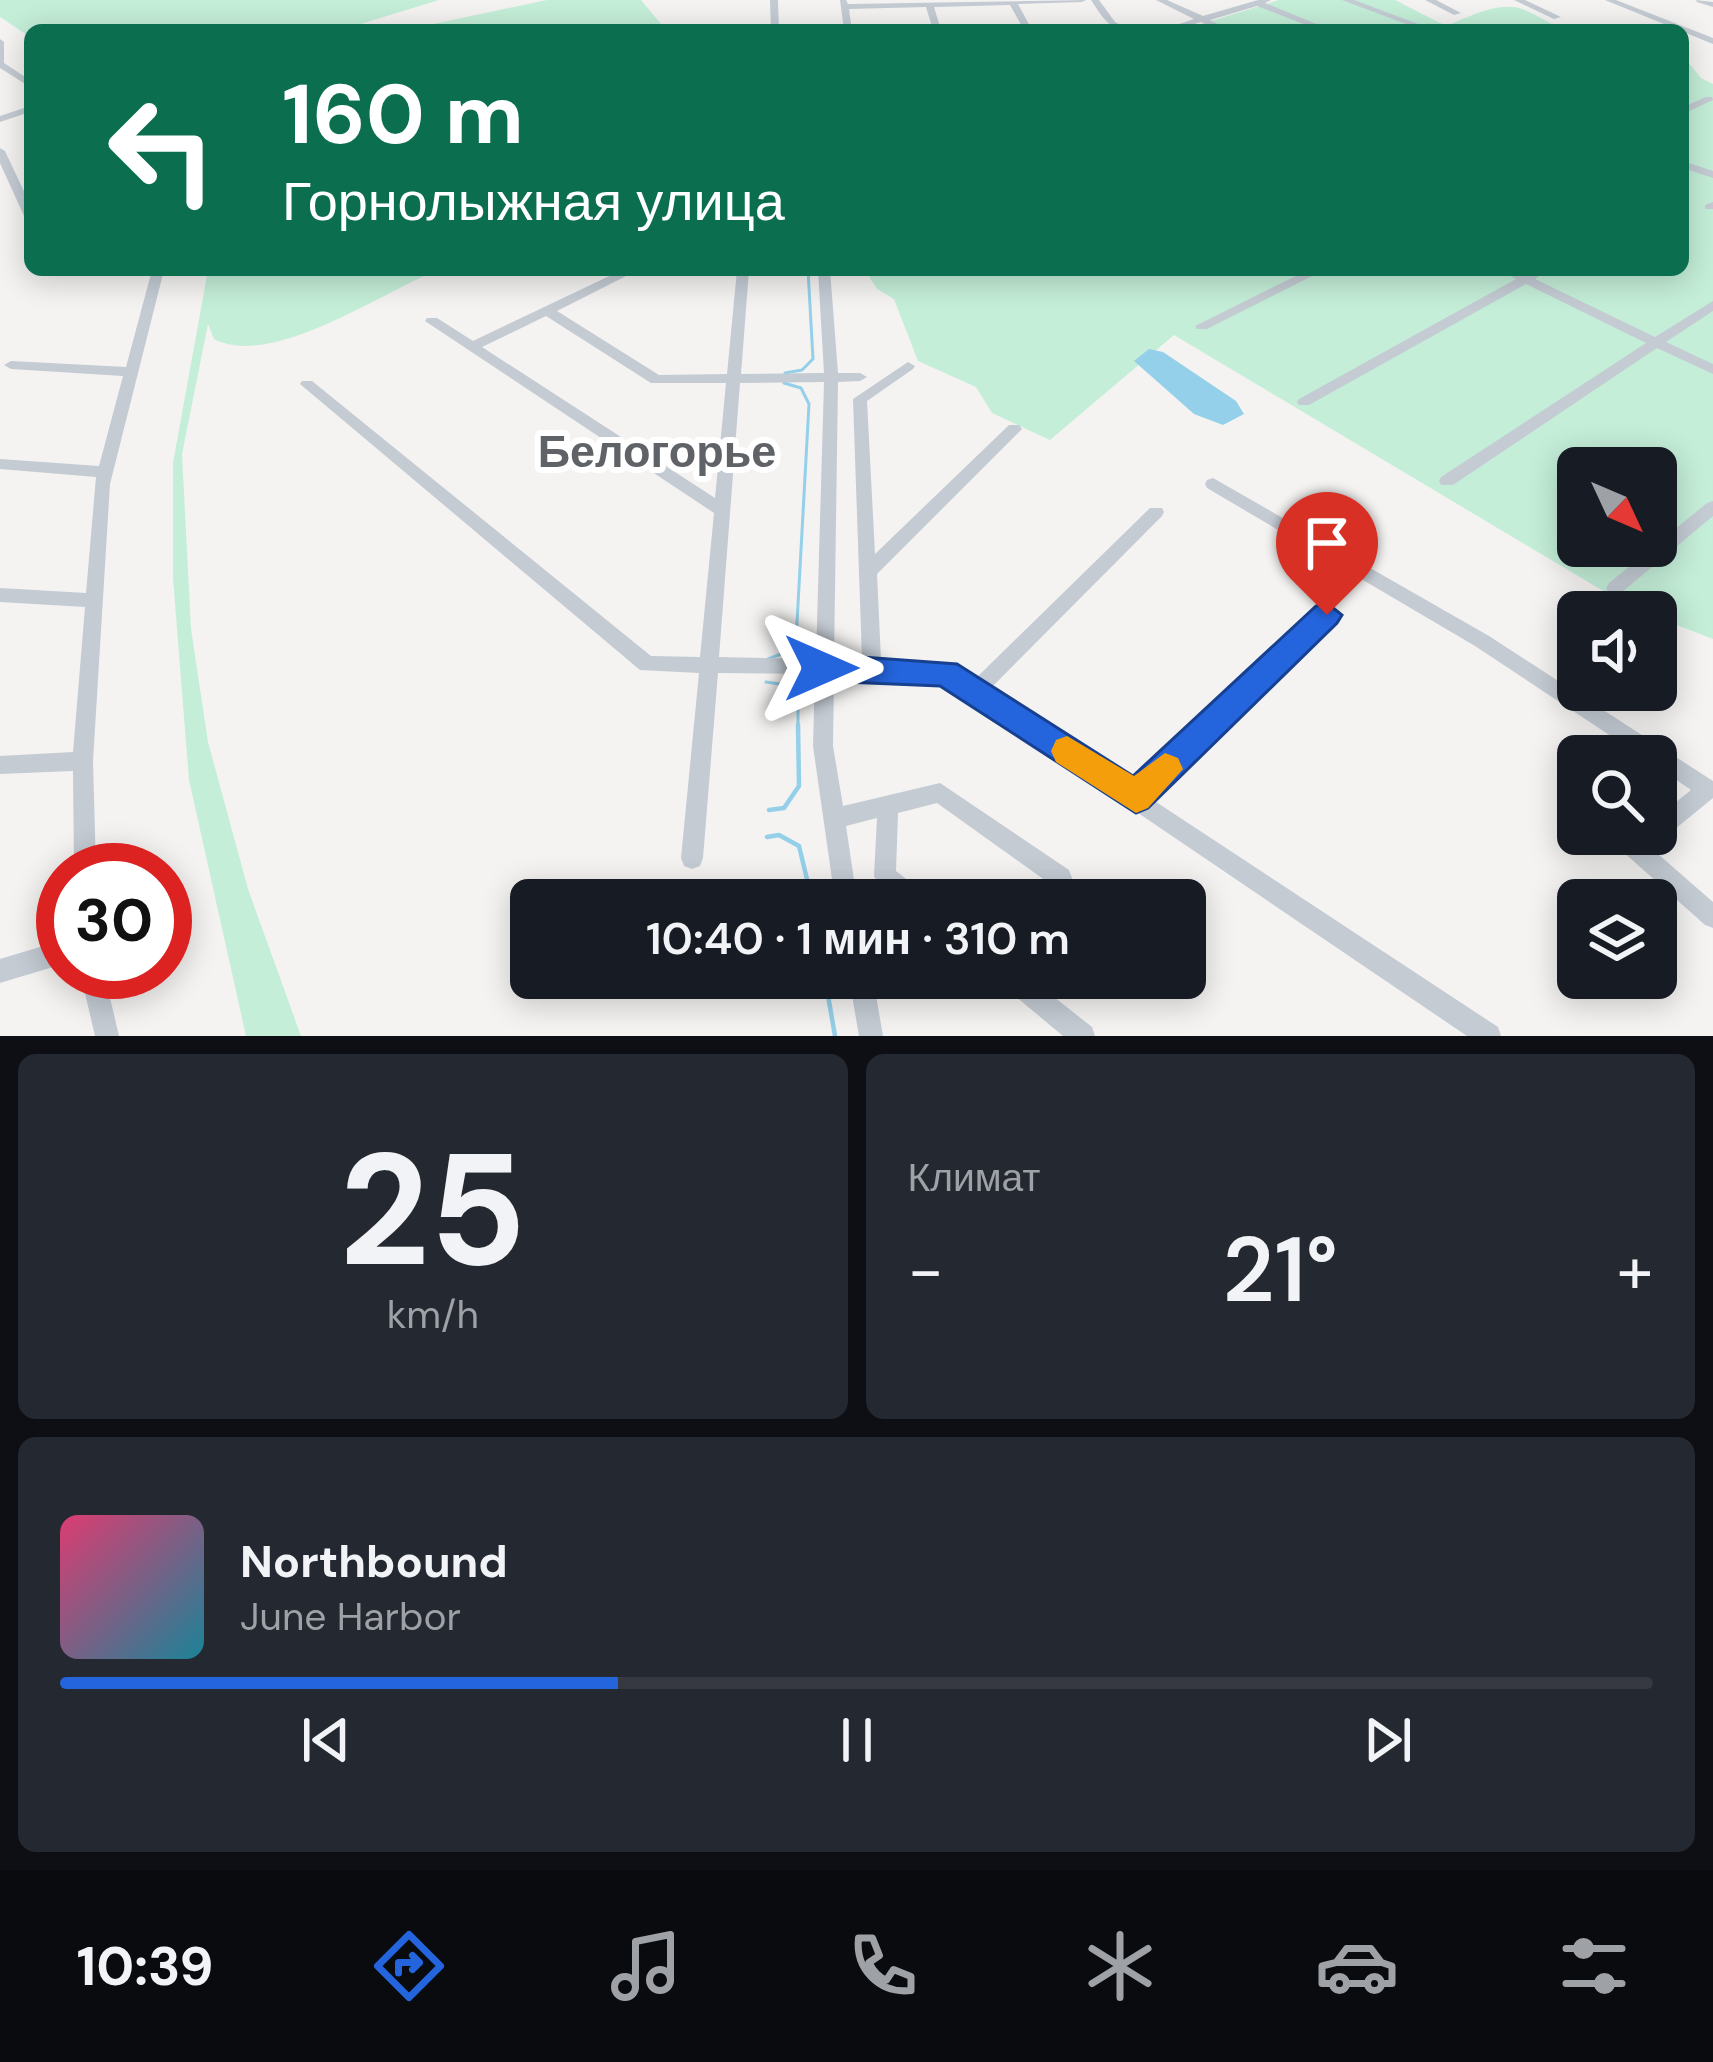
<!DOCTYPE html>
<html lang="ru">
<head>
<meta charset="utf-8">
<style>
  body { margin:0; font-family:"DM Sans",sans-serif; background:#242831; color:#f1f3f6; height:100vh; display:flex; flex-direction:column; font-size:45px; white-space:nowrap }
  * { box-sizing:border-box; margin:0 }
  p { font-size:39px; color:#9ea1a6 }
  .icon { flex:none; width:66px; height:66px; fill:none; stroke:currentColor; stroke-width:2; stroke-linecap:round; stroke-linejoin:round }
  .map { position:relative; height:1036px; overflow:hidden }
  .details { display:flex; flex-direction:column; gap:18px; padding:18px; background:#0d0f14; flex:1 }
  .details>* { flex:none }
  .hud { position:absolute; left:24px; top:24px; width:1665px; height:252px; border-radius:18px; box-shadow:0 6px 30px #0003; background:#0b6e4f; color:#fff; overflow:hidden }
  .needle { width:78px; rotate:134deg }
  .controls { position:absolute; left:1557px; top:447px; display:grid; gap:24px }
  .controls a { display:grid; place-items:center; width:120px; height:120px; border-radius:18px; background:#171b24; box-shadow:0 6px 30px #0003; font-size:60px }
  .speed { position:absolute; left:36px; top:843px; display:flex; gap:24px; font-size:60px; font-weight:700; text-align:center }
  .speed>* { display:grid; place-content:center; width:156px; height:156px; border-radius:50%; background:#171b24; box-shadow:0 6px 30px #0003; line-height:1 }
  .speed .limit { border:18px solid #d22; background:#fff; color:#111 }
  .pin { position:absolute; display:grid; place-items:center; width:102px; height:102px; color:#fff; margin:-123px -51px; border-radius:50% 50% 50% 0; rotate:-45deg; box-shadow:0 0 12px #0007 }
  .pin .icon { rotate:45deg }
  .me { position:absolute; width:132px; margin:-66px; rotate:90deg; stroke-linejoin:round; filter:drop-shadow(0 0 9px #0008) }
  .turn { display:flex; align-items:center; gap:42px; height:252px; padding:0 60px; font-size:54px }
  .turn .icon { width:156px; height:156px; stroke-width:2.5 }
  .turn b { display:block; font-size:84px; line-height:102px }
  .big { font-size:90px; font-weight:600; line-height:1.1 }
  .details .tile { flex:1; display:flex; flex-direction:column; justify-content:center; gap:18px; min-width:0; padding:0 42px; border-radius:18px; background:#242831 }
  .details .dial { align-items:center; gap:0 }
  .dial b { font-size:156px; line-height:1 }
  .song { display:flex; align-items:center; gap:36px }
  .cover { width:144px; height:144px; border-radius:18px; background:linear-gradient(135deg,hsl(340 70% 55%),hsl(190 70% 35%)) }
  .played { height:12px; border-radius:6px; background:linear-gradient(90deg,#2464dd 35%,#363941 35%) }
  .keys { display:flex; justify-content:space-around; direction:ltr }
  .heat { display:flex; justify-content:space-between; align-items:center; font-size:66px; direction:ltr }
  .details .tiles { flex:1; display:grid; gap:18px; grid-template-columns:1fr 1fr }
  .tile:last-child { grid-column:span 2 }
  .trip { position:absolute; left:510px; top:879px; width:696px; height:120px; border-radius:18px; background:#171b24; box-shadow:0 6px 30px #0003; font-weight:600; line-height:120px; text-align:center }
  .tabs { display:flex; height:192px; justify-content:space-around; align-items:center; background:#090b0e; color:#9ea1a6 }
  .tabs .icon { width:84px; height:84px }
  .tabs .selected { color:#2464dd }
  .tabs b { font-size:54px; color:#f1f3f6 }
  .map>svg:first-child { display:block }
</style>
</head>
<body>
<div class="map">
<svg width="1713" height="1036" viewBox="0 0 1713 1036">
  <rect width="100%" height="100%" fill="#f4f3f2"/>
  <!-- green -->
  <path fill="#c4eed8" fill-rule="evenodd" d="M0,0h439l-98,30h-311v7l-30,-20z
    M547,0h94l25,30h-261z
    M1279,0h116l51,26c24,-9 51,-25 76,-17 15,5 28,16 45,21h-385z
    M1683,56l18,22 12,6v555l-57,-22v-5l-26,-5 -456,-272 -124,105 -58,-27 -16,-26 -58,-26 -24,-62 -17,-10 -12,-19h818zM1578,468h78v78h-78z
    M208,270h230c-58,23 -166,99 -224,69l-6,-15 -26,130 9,175 17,113 40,147 53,147h-55l-57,-256 -16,-202v-115z"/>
  <!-- water -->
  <path fill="#94d0e9" d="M1149,349l14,3 73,49 8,13 -21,11 -29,-11 -60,-53z"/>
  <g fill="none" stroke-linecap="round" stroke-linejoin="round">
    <!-- stream-far1 -->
    <path stroke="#94d0e9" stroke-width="3" d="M785,373l17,-3 11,-11 -5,-89
      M768,659l21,-8 7,-10 13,-237 -8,-16 -17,-5
      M766,682l14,2 18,17v27"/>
    <!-- stream -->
    <path stroke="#94d0e9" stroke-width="4.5" d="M769,810l15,-2 15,-22 -1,-61
      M767,837l12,-2 20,11 13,54
      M825,978l10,58"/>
    <!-- minor -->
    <path fill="#c4cbd3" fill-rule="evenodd" d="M770,0h8l1,30h-8z
      M840,0h6l2,4 238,-4 -4,2 -64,2 14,26h-8l-14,-25 -76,2 7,23h-8l-7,-23 -77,2 3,21h-8z
      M1091,0h8l16,22 14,8c-21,0 -27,-14 -38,-30z
      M1156,0h11l36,16 55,-16h13l-6,3 66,27h-12l-62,-24 -47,14 19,10h-11l-17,-8 -26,8h-13l32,-11z
      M1342,0h12l80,30h-12z
      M1425,0h11l25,13 -7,2z
      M1514,0h11l36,17 -7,2z
      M1605,0h11l97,38v6z
      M1696,0l17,2v5l-16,-5z
      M0,39l4,3v21l26,17v7l-30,-19z
      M1706,97h6l1,3 -30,14v-7z
      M30,106v6l-30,10v-6z
      M0,148l5,3 25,53v15l-6,-3 -24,-53z
      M1683,161l30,10v7l-30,-10z
      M1713,202v7h-8v-4z
      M152,270h12l-54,214 -17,277 3,109h-22l-1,-99 -73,3v-18l73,-4 12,-145 -85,-5v-14l86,5 10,-116 -96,-8v-10l99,7 24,-90 -112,-7 -7,-4 7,-4 115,6z
      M622,270h16l-81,41 102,64 68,-1 10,-104h12l-8,104 83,-1 -6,-103h12l8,103h22l7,4 -7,4 -22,1 -4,277h28l-9,-260 55,-37 7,4 -2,3 -46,32 8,153 134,-129h10l3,4 -145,145 4,86c37,0 60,0 92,21l177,-173h12l2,4 -2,4 -174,175 145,95 188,-176 6,-2 6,2 3,5 -3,5 -183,178 348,229 3,9h-34l-525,-356 -25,-4 -83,-1 -1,71 10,60 97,-23 129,87 3,8 -3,8 -8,3 -8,-3 -116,-83 -39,10 -2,58 27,21 3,8c-23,0 -41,1 -52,-24l3,-58 -31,8 11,74h-22l-22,-154 2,-72 -97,-1 -15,185 -3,8 -8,3 -8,-3 -3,-8 18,-185 -59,-3 -340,-286 2,-3h10l339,275 49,1 14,-144 -289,-192 2,-3h10l36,23zM546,316l105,67h75l-11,115 -233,-151zM824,382l-8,277 -97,-2 21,-274z
      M1308,270h16l-117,59h-10l-2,-3z
      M1500,270h16l9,4 8,-4h15l-13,9 120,58 58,-36v10l-47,31 47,22v10l-56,-26 -204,137h-12l-2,-4 2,-4 205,-134 -120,-59 -217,121h-10l-2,-3 2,-3 217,-120z
      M1213,478l276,158 224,145v17l-49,40 -8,3 -8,-3 -1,-4h9v-16l35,-28 -35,-24v-10h-15l-166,-110 -268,-158 -2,-4 2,-4z
      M1713,501v15l-92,77h-12l-3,-5 3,-5 98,-80z
      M1608,834h27l78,68v26l-8,-3 -94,-84z
      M63,940v24l-63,19v-24z
      M80,972h24l15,64h-24z
      M849,978h24l10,58h-24z
      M999,978h31l62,49 3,9h-32l-60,-50z"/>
  </g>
  <!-- route -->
  <path fill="#2464dd" stroke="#174190" stroke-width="3" d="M1327,603l15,12 -5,8 -189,185 -12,5 -196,-127 -119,-5 -16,-13 16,-14 136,10 176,112 183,-170z"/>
  <!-- slow -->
  <path fill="#f59e0b" d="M1067,736l67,40 31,-23 13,5 5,11 -35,39 -12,5 -80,-51 -5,-11 5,-11z"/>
  <g text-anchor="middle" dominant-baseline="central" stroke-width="12" stroke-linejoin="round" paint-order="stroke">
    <!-- quarter labels -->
    <g font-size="45" font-weight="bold" fill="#5f6267" stroke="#fff">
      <text x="657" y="451">Белогорье</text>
    </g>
  </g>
</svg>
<div class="controls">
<a><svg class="needle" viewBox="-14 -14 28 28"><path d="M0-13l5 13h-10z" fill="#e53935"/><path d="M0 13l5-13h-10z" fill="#9ea1a6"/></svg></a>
<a><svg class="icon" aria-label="sound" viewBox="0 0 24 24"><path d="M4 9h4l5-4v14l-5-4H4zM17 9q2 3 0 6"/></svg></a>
<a><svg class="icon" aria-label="search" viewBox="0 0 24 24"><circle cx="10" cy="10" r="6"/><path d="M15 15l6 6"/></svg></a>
<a><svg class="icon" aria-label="layers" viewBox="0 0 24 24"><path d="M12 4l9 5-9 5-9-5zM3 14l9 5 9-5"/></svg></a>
</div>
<div class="speed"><div class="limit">30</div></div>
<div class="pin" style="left:1327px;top:615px;background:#d93025"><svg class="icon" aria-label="arrive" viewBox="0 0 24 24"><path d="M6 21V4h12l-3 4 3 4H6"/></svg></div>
<svg class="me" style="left:821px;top:668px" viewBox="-20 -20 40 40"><path d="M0-17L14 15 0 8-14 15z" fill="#2464dd" stroke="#fff" stroke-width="4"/></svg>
<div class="trip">10:40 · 1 мин · 310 m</div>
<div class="hud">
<div class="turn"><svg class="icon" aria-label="left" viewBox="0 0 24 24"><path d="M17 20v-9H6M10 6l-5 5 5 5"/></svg><div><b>160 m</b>Горнолыжная улица</div></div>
</div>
</div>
<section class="details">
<div class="tiles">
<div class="tile dial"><b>25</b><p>km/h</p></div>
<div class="tile"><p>Климат</p>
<div class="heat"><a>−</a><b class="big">21°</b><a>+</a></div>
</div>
<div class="tile">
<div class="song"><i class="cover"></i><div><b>Northbound</b><p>June Harbor</p></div></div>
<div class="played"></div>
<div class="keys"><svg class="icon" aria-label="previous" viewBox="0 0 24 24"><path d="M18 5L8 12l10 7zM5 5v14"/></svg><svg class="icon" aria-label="pause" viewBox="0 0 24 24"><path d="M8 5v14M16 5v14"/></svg><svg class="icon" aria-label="next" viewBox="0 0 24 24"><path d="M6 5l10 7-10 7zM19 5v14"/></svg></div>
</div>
</div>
</section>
<nav class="tabs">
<b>10:39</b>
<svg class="icon selected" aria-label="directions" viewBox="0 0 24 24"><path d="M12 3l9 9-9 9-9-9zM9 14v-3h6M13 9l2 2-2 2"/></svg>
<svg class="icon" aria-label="music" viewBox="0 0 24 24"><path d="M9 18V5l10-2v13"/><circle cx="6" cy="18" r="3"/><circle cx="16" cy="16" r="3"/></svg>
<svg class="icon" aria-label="phone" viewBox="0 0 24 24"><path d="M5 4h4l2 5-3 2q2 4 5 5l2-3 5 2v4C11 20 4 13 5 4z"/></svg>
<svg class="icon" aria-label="climate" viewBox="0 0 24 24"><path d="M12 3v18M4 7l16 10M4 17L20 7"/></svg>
<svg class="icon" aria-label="car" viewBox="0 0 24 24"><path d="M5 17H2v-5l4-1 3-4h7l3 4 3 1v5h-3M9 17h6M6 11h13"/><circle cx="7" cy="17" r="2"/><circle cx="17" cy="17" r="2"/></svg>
<svg class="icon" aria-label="filters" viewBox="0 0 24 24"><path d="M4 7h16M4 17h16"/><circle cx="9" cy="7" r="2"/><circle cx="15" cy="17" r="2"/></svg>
</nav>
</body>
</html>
